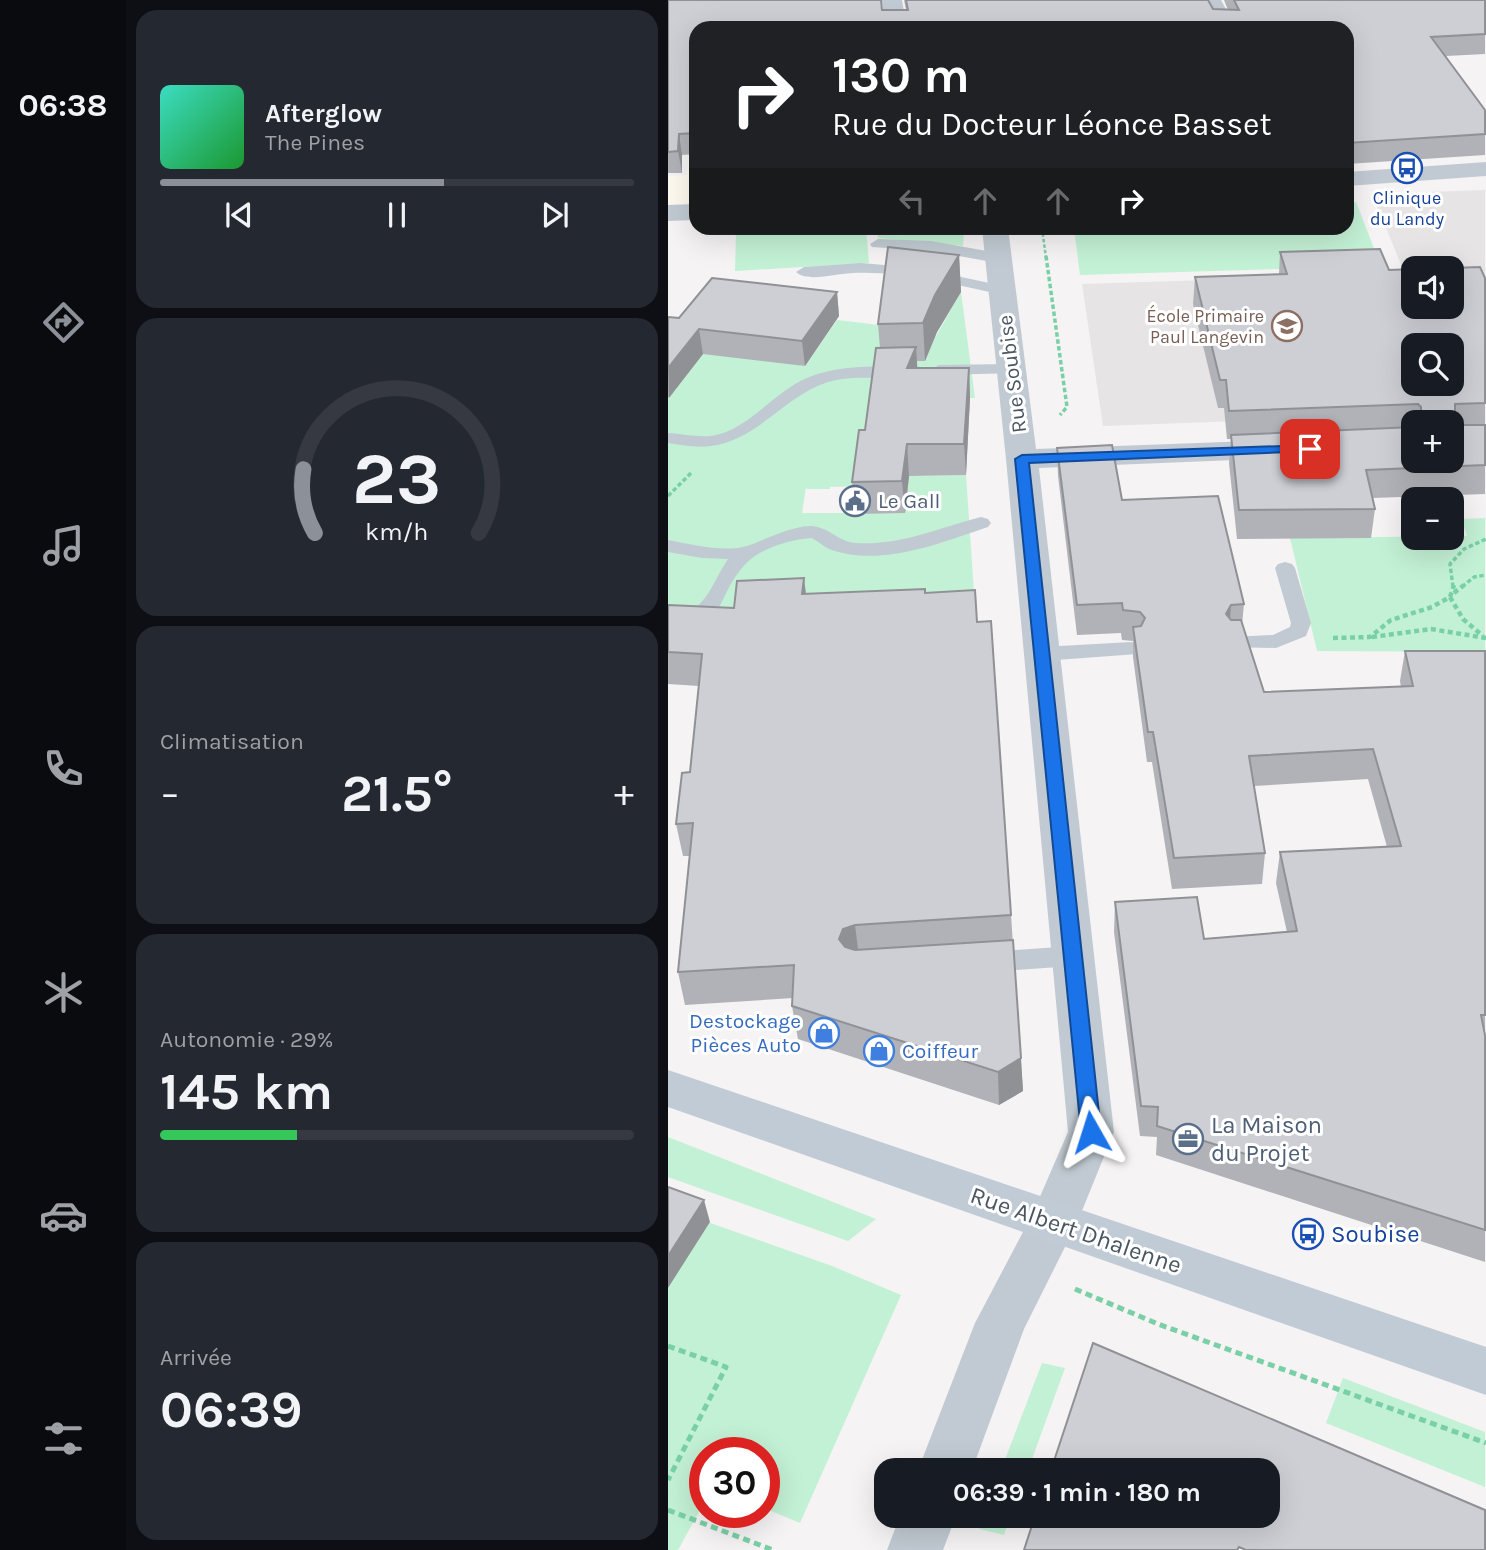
<!DOCTYPE html>
<html lang="fr">
<head>
<meta charset="utf-8">
<style>
  body { margin:0; font-family:Karla,sans-serif; background:#242831; color:#f1f3f6; height:100vh; display:flex; flex-direction:column; font-size:26px; white-space:nowrap }
  * { box-sizing:border-box; margin:0 }
  p { font-size:23px; color:#9ea1a6 }
  .icon { flex:none; width:38px; height:38px; fill:none; stroke:currentColor; stroke-width:2; stroke-linecap:round; stroke-linejoin:round }
  .map { position:relative; flex:1; overflow:hidden }
  .details { display:flex; flex-direction:column; gap:10px; padding:10px; background:#0d0f14; width:542px }
  .details>* { flex:none }
  .hud { position:absolute; left:21px; top:21px; width:665px; height:214px; border-radius:21px; box-shadow:0 7px 28px #0002; background:#202124; color:#fff; overflow:hidden }
  .fabs { position:absolute; left:733px; top:256px; display:grid; gap:14px }
  .fabs a { display:grid; place-items:center; width:63px; height:63px; border-radius:14px; background:#171b24; box-shadow:0 7px 28px #0002; font-size:35px }
  .speed { position:absolute; left:21px; top:1437px; display:flex; gap:14px; font-size:35px; font-weight:700; text-align:center }
  .speed>* { display:grid; place-content:center; width:91px; height:91px; border-radius:50%; background:#171b24; box-shadow:0 7px 28px #0002; line-height:1 }
  .speed .limit { border:10px solid #d22; background:#fff; color:#111 }
  .pin { position:absolute; display:grid; place-items:center; width:60px; height:60px; color:#fff; margin:-30px; border-radius:14px; box-shadow:0 4px 10px #0006 }
  .me { position:absolute; width:77px; margin:-38px; rotate:354deg; stroke-linejoin:round; filter:drop-shadow(0 0 5px #0008) }
  .turn { display:flex; align-items:center; gap:24px; height:147px; padding:0 28px; font-size:32px }
  .turn .icon { width:91px; height:91px; stroke-width:2.5 }
  .turn b { display:block; font-size:49px; line-height:60px }
  .lanes { display:flex; align-items:center; height:66px; padding:0 28px; background:#0003; justify-content:center; gap:35px; direction:ltr }
  .lanes .off { opacity:.35 }
  .big { font-size:52px; font-weight:700; line-height:1.1 }
  .details .card { flex:1; display:flex; flex-direction:column; justify-content:center; gap:10px; min-width:0; padding:0 24px; border-radius:21px; background:#242831 }
  .details .dial { align-items:center; gap:0 }
  .dial svg { height:182px; overflow:visible; fill:none; stroke:#363941; stroke-width:7; stroke-linecap:round; text-anchor:middle }
  .dial text { fill:#f1f3f6; stroke:none }
  .song { display:flex; align-items:center; gap:21px }
  .cover { width:84px; height:84px; border-radius:10px; background:linear-gradient(135deg,hsl(170 70% 55%),hsl(130 70% 35%)) }
  .played { height:7px; border-radius:4px; background:linear-gradient(90deg,#8c9099 60%,#363941 60%) }
  .keys { display:flex; justify-content:space-around; direction:ltr }
  .heat { display:flex; justify-content:space-between; align-items:center; font-size:38px; direction:ltr }
  .charge { height:10px; border-radius:5px; background:linear-gradient(90deg,#34c759 29%,#363941 0) }
  .trip { position:absolute; left:206px; top:1458px; width:406px; height:70px; border-radius:21px; background:#171b24; box-shadow:0 7px 28px #0002; font-weight:700; line-height:70px; text-align:center }
  main { display:flex; flex:1; min-height:0 }
  .dock { display:flex; flex-direction:column; width:126px; justify-content:space-around; align-items:center; background:#090b0e; color:#9ea1a6 }
  .dock .icon { width:49px; height:49px }
  .dock .on { color:#8c9099 }
  .dock b { font-size:32px; color:#f1f3f6 }
  .map>svg:first-child { display:block }
</style>
</head>
<body>
<main>
<nav class="dock">
<b>06:38</b>
<svg class="icon on" aria-label="directions" viewBox="0 0 24 24"><path d="M12 3l9 9-9 9-9-9zM9 14v-3h6M13 9l2 2-2 2"/></svg>
<svg class="icon" aria-label="music" viewBox="0 0 24 24"><path d="M9 18V5l10-2v13"/><circle cx="6" cy="18" r="3"/><circle cx="16" cy="16" r="3"/></svg>
<svg class="icon" aria-label="phone" viewBox="0 0 24 24"><path d="M5 4h4l2 5-3 2q2 4 5 5l2-3 5 2v4C11 20 4 13 5 4z"/></svg>
<svg class="icon" aria-label="climate" viewBox="0 0 24 24"><path d="M12 3v18M4 7l16 10M4 17L20 7"/></svg>
<svg class="icon" aria-label="car" viewBox="0 0 24 24"><path d="M5 17H2v-5l4-1 3-4h7l3 4 3 1v5h-3M9 17h6M6 11h13"/><circle cx="7" cy="17" r="2"/><circle cx="17" cy="17" r="2"/></svg>
<svg class="icon" aria-label="filters" viewBox="0 0 24 24"><path d="M4 7h16M4 17h16"/><circle cx="9" cy="7" r="2"/><circle cx="15" cy="17" r="2"/></svg>
</nav>
<section class="details">
<div class="card">
<div class="song"><i class="cover"></i><div><b>Afterglow</b><p>The Pines</p></div></div>
<div class="played"></div>
<div class="keys"><svg class="icon" aria-label="previous" viewBox="0 0 24 24"><path d="M18 5L8 12l10 7zM5 5v14"/></svg><svg class="icon" aria-label="pause" viewBox="0 0 24 24"><path d="M8 5v14M16 5v14"/></svg><svg class="icon" aria-label="next" viewBox="0 0 24 24"><path d="M6 5l10 7-10 7zM19 5v14"/></svg></div>
</div>
<div class="card dial"><svg viewBox="0 0 100 80">
<path d="M14 69A42 42 0 1 1 86 69"/>
<path d="M14 69A42 42 0 0 1 9 41" stroke="#8c9099"/>
<text x="50" y="56" font-size="32" font-weight="700">23</text>
<text x="50" y="72" font-size="11">km/h</text>
</svg></div>
<div class="card"><p>Climatisation</p>
<div class="heat"><a>−</a><b class="big">21.5°</b><a>+</a></div>
</div>
<div class="card"><p>Autonomie · 29%</p><b class="big">145 km</b><div class="charge"></div></div>
<div class="card"><p>Arrivée</p><b class="big">06:39</b></div>
</section>
<div class="map">
<svg width="818" height="1550" viewBox="0 0 818 1550">
  <rect width="100%" height="100%" fill="#f5f3f3"/>
  <!-- commercial -->
  <path fill="#fdf9ef" d="M20,155h8v48l-28,2v-29l19,-1z"/>
  <!-- education -->
  <path fill="#e6e4e5" fill-rule="evenodd" d="M817,190v222l-382,14 -21,-142 323,-10 -33,-80zM746,268h38v38h-38zM746,345h38v38h-38z"/>
  <!-- green -->
  <path fill="#c3f1d5" d="M688,202l25,64 -301,9 -6,-47h273v-25z
    M168,228h30l3,35 -134,8 1,-38z
    M208,228h79l9,4 -1,14 -85,-8z
    M293,292l14,106 -98,1 -12,87 -35,1v2h-23l-1,-2 -4,26h102l4,-26 -7,-11 65,-1 10,147 -308,15v-239l39,-49 98,17 32,-46 76,9 23,7z
    M817,518v134l-168,-1 -27,-113 177,-2 -6,-17z
    M0,1137l208,82 -28,22 -180,-64z
    M0,1208l164,58 69,29 -101,228 -36,-15v-56h-59v49l-27,49h-10z
    M374,1363l23,5 -37,102h-27z
    M675,1378l142,54v55l-159,-64z
    M316,1516h27l-7,19 -25,-6z"/>
  <g fill="none" stroke-linecap="round" stroke-linejoin="round">
    <!-- path-far3 -->
    <path stroke="#7ad0a6" stroke-width="2.5" stroke-dasharray="3.5 2" stroke-linecap="butt" d="M374,228l4,30"/>
    <!-- path-far2 -->
    <path stroke="#7ad0a6" stroke-width="3.5" stroke-dasharray="4.5 2.5" stroke-linecap="butt" d="M378,256l21,151 -7,8
      M0,496l23,-23
      M785,587l-3,-23 14,-15 22,-10
      M794,587l12,-10 12,-2"/>
    <!-- path-far1 -->
    <path stroke="#7ad0a6" stroke-width="4.5" stroke-dasharray="5 3.5" stroke-linecap="butt" d="M786,593l10,-8
      M782,597l13,22 20,17
      M704,637l59,-8 55,9
      M665,638l37,-1 21,-17 41,-13 18,-10 4,-12"/>
    <!-- path -->
    <path stroke="#7ad0a6" stroke-width="5" stroke-dasharray="7 4.5" stroke-linecap="butt" d="M407,1289l83,35 328,119
      M0,1346l58,21 -58,113
      M0,1510l105,40"/>
    <!-- service -->
    <path fill="#c1cad2" fill-rule="evenodd" d="M210,239l53,2 67,12 8,5 -8,5 -67,-12 -59,-4 -2,-3z
      M193,263l58,5 89,19 2,3 -8,5c-48,-11 -99,-24 -149,-22 -15,0 -46,10 -57,-1l8,-5z
      M343,364l6,1 3,4 -3,4 -78,2 -9,-5 9,-5z
      M234,366l6,1 3,4 -3,4c-26,6 -54,-1 -80,7 -44,14 -70,58 -117,64 -14,2 -29,-1 -43,-3v-10c14,1 29,4 43,3 37,-5 62,-44 96,-58 30,-13 63,-11 95,-12z
      M313,517l7,2 3,4 -3,4c-48,16 -108,41 -159,22 -6,-3 -11,-8 -18,-11 -23,2 -54,11 -69,30 -29,35 -13,58 -74,60v-12c39,-2 41,-29 60,-57l-26,-1 -34,-6v-12c21,4 55,12 75,7 22,-6 43,-20 67,-21 18,0 27,15 45,17 45,3 83,-15 126,-26z
      M617,562l7,2 3,4 16,55 -5,13 -30,12 -47,-1 -3,-5 3,-5 44,-2 17,-8 1,-4 -16,-55 3,-4z
      M463,642l7,2 4,5 -4,5 -96,7 -7,-2 -4,-5 4,-5 7,-2z
      M405,946l9,3 4,7 -4,7 -9,3 -88,6 -9,-3 -4,-7 4,-7 9,-3z"/>
    <!-- minor -->
    <path fill="#c1cad2" fill-rule="evenodd" d="M214,0h20l5,28h-22z
      M533,0h20l15,28h-22z
      M818,162v14l-139,10v-14z
      M28,204v16l-28,1v-16z
      M314,228h26l28,221 246,-9 11,2 5,7 -5,7 -11,2 -243,10 75,664 -37,91 -53,106 -52,141h-54l57,-147 57,-108 36,-83 -62,-673z
      M232,1516h56l-13,34h-56z"/>
    <!-- secondary -->
    <path fill="#c1cbd6" fill-rule="evenodd" d="M0,1070l818,277v48l-818,-288z"/>
  </g>
  <!-- wall -->
  <path fill="#b0b2b7" fill-rule="evenodd" d="M0,0l214,10h24l-2,-10h304l5,9 15,1 -4,-10h261v54l-39,2 39,54v45l-138,9v-136h-651v126l-14,1v18h-14z
    M612,252l109,18 96,8v216l-112,4 2,11 -4,29 -134,1 -8,-76 2,-24h-4l-3,-31h-6l-25,-104 2,-27 84,-3zM746,422h38l-38,38z
    M291,255l2,37 -24,40 -12,29h-8v7h52l1,30 -4,77 -57,1 -4,37 -50,1 -3,-32 13,-52 15,-82 -2,-24z
    M169,292l2,24 -34,50 -102,-12 -35,44v-81l11,1z
    M389,448l65,52 122,104 -2,21 22,67 137,-5 -1,-6 5,-30h80v611l-329,-107 1,-18 -17,-1 -26,-204 1,-30 89,37 83,-7 -11,-49 4,-31 107,-5 -19,-68 -114,7 11,67 -3,31 -90,5 -20,-127h-5l-14,-105v-16l-11,-1 -1,-7 -44,2 -19,-159z
    M258,593l51,29 34,293 12,176 -24,14 -201,-66 -6,-33 1,-8 -108,7 -7,-33 12,-116h-7l-7,-32 14,-52 9,-86 -31,-2v-79l66,3 72,-14z"/>
  <!-- shaded-wall -->
  <path fill="#909195" d="M11,134l3,21v18l-4,-22z
    M291,255l2,37 -24,40 -12,29 -2,-38 12,-28z
    M169,292l2,24 -34,50 -3,-25z
    M31,329l4,25 -34,44 -1,-30z
    M248,347l2,31 -11,-10z
    M301,368l1,30 -4,77 -2,-31z
    M239,444l2,32 -4,37 -3,-32z
    M136,578l4,32 -6,-16z
    M563,605l-2,29 -3,-20z
    M187,925l4,32 -11,5 -9,-23 4,-10z
    M353,1058l2,33 -24,14 -1,-33z
    M36,1200l6,22 -42,66v-32z"/>
  <!-- building -->
  <path fill="#cdcfd5" stroke="#909195" stroke-width="2" fill-rule="evenodd" d="M0,0h213l1,10h26l-2,-10h302l5,9 26,1 -5,-10h251v34l-54,3 54,73v24l-138,9v-115h-651v105l-17,1 -1,17 -10,1z
    M220,247l71,8 -24,40 -12,28 -45,1z
    M712,249l9,21 25,-1v37h38v-38l28,-1 5,11v125l-30,1v21h30v40l-119,5 9,39 -136,1 -8,-75 183,-8v33h38v-38h-31v-15l-3,-3 -189,7 -3,-31h-6l-25,-103 92,-3 -7,-22zM746,345h38v38h-38z
    M44,278l125,14 -35,49 -103,-12 -31,39v-51l11,1z
    M248,347l-9,21h62l-5,76h-57l-5,37 -50,1 7,-52h6l11,-82z
    M444,445l10,55 96,-4 26,108 -13,1 -5,9 5,6h10l23,72 149,-6 -8,-35h80v364h-4l4,20v195l-328,-104 1,-19 -17,-1 -26,-204 82,-5 7,42 93,-8 -17,-79 121,-6 -28,-97 -124,7 16,97 -91,5 -21,-126h-5l-15,-105 8,-1 4,-8 -5,-6 -17,-2 -1,-7 -45,2 -20,-157z
    M136,578l-2,16 123,-5v4l50,-3 2,32 14,-1 20,294 -156,10 -12,4 -4,10 6,8 10,3 158,-10 8,118 -23,14 -206,-66 2,-41 -116,7 15,-149 -17,1 6,-51 8,-1 12,-118 -34,-2v-47l66,3 3,-27z
    M0,1187l36,13 -36,56z
    M425,1343l392,167v40h-239l-7,-3 -2,3h-213l11,-34h233v-46h-217z"/>
  <!-- route -->
  <path fill="#1a73e8" stroke="#114b97" stroke-width="2" d="M642,445l4,1v5l-285,12 72,669 -3,5 -7,3 -7,-3 -3,-5 -66,-673 7,-4z"/>
  <!-- icons -->
  <defs>
    <g id="bus-ring" transform="scale(1.575)"><circle r="9.5" fill="#fff" stroke="#1a4fb4" stroke-width="1.5"/><path d="M-5-6H5V4H4V6H2V4H-2V6H-4V4H-5ZM-3.5-4V0h7V-4ZM-3.5 1.2v1.5H-2V1.2ZM2 1.2v1.5H3.5V1.2Z" fill="#1a4fb4"/></g>
    <g id="school-ring" transform="scale(1.575)"><circle r="9.5" fill="#fff" stroke="#8d6e63" stroke-width="1.5"/><path d="M0-5L7-2L0 1L-7-2ZM-4 1L0 2.5L4 1V4Q0 6-4 4Z" fill="#8d6e63"/></g>
    <g id="civic-ring" transform="scale(1.575)"><circle r="9.5" fill="#fff" stroke="#5c6f8a" stroke-width="1.5"/><path d="M-.6-6.5H3V-4.5H.6V-3L4-1V1h2V6H-6V1h2V-1L-.6-3ZM-1.2 2.5V6h2.4V2.5Z" fill="#5c6f8a"/></g>
    <g id="shop-ring" transform="scale(1.575)"><circle r="9.5" fill="#fff" stroke="#3f7fe0" stroke-width="1.5"/><path d="M-5-2.5h2.3a2.7 3.5 0 0 1 5.4 0H5L5.5 6h-11ZM-1.5-2.5h3a1.5 2.3 0 0 0-3 0Z" fill="#3f7fe0"/></g>
    <g id="office-ring" transform="scale(1.575)"><circle r="9.5" fill="#fff" stroke="#5c6f8a" stroke-width="1.5"/><path d="M-6-3h4V-5.5h4V-3h4V5H-6ZM-1-4.5V-3h2v-1.5ZM-6 0V1H6V0Z" fill="#5c6f8a"/></g>
  </defs>
  <g fill-rule="evenodd">
    <use href="#bus-ring" x="739" y="168"/>
    <use href="#school-ring" x="619" y="326"/>
    <use href="#civic-ring" x="187" y="501"/>
    <use href="#shop-ring" x="156" y="1033"/>
    <use href="#shop-ring" x="211" y="1051"/>
    <use href="#office-ring" x="520" y="1139"/>
    <use href="#bus-ring" x="640" y="1234"/>
  </g>
  <g text-anchor="middle" dominant-baseline="central" stroke-width="6" stroke-linejoin="round" paint-order="stroke">
    <!-- far-transit labels -->
    <g font-size="18" fill="#164399" stroke="#fff">
      <text x="739" y="198">Clinique<tspan x="739" dy="21">du Landy</tspan></text>
    </g>
    <!-- far-education labels -->
    <g font-size="18" fill="#785e54" stroke="#fff" text-anchor="end">
      <text x="596" y="316">École Primaire<tspan x="596" dy="21">Paul Langevin</tspan></text>
    </g>
    <!-- street labels -->
    <g font-size="21" fill="#4a5661" stroke="#fff">
      <text transform="translate(344 374) rotate(-97)">Rue Soubise</text>
    </g>
    <!-- service labels -->
    <g font-size="21" fill="#4e5e75" stroke="#fff" text-anchor="start">
      <text x="210" y="501">Le Gall</text>
    </g>
    <!-- shop labels -->
    <g font-size="21" fill="#366cbe" stroke="#fff" text-anchor="end">
      <text x="133" y="1021">Destockage<tspan x="133" dy="24">Pièces Auto</tspan></text>
      <text x="234" y="1051" text-anchor="start">Coiffeur</text>
    </g>
    <!-- near-service labels -->
    <g font-size="24" fill="#4e5e75" stroke="#fff" text-anchor="start">
      <text x="543" y="1125">La Maison<tspan x="543" dy="28">du Projet</tspan></text>
    </g>
    <!-- near-street labels -->
    <g font-size="24" fill="#4a5661" stroke="#fff">
      <text transform="translate(408 1230) rotate(19)">Rue Albert Dhalenne</text>
    </g>
    <!-- near-transit labels -->
    <g font-size="24" fill="#164399" stroke="#fff" text-anchor="start">
      <text x="663" y="1234">Soubise</text>
    </g>
  </g>
</svg>
<div class="fabs">
<a><svg class="icon" aria-label="sound" viewBox="0 0 24 24"><path d="M4 9h4l5-4v14l-5-4H4zM17 9q2 3 0 6"/></svg></a>
<a><svg class="icon" aria-label="search" viewBox="0 0 24 24"><circle cx="10" cy="10" r="6"/><path d="M15 15l6 6"/></svg></a>
<a>+</a>
<a>−</a>
</div>
<div class="speed"><div class="limit">30</div></div>
<div class="pin" style="left:642px;top:449px;background:#d93025"><svg class="icon" aria-label="arrive" viewBox="0 0 24 24"><path d="M6 21V4h12l-3 4 3 4H6"/></svg></div>
<svg class="me" style="left:423px;top:1132px" viewBox="-20 -20 40 40"><path d="M0-17L14 15 0 8-14 15z" fill="#1a73e8" stroke="#fff" stroke-width="4"/></svg>
<div class="trip">06:39 · 1 min · 180 m</div>
<div class="hud">
<div class="turn"><svg class="icon" aria-label="right" viewBox="0 0 24 24"><path d="M7 20v-9h11M14 6l5 5-5 5"/></svg><div><b>130 m</b>Rue du Docteur Léonce Basset</div></div>
<div class="lanes"><svg class="icon off" aria-label="left" viewBox="0 0 24 24"><path d="M17 20v-9H6M10 6l-5 5 5 5"/></svg><svg class="icon off" aria-label="ahead" viewBox="0 0 24 24"><path d="M12 20V5M6 11l6-6 6 6"/></svg><svg class="icon off" aria-label="ahead" viewBox="0 0 24 24"><path d="M12 20V5M6 11l6-6 6 6"/></svg><svg class="icon" aria-label="right" viewBox="0 0 24 24"><path d="M7 20v-9h11M14 6l5 5-5 5"/></svg></div>
</div>
</div>
</main>
</body>
</html>
